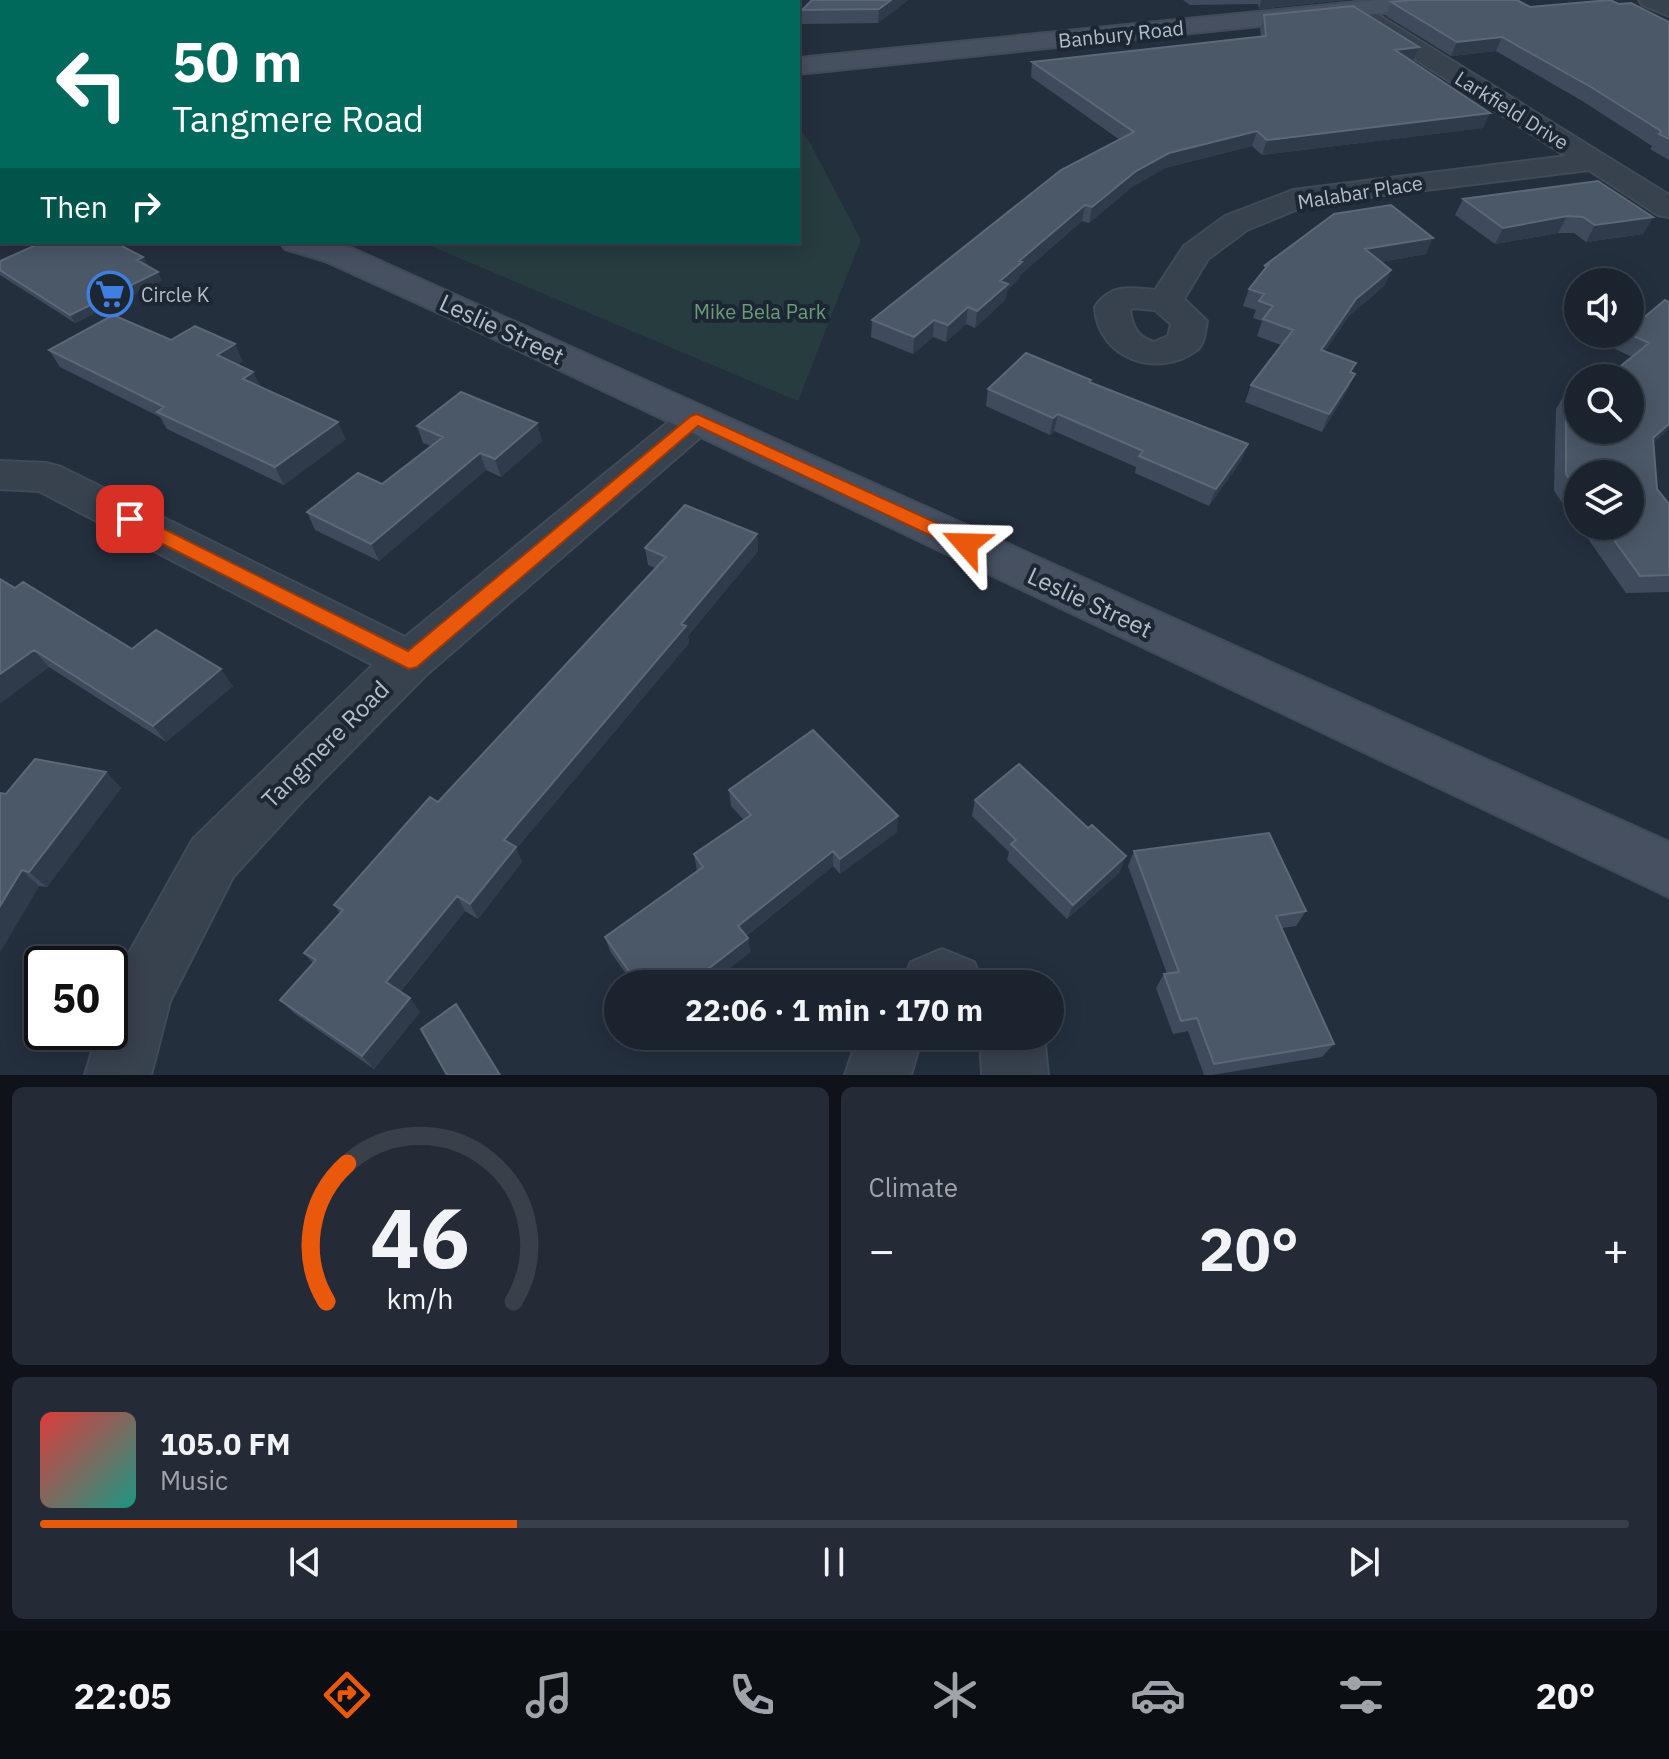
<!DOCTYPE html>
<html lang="en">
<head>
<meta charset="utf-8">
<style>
  body { margin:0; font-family:"IBM Plex Sans",sans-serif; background:#242b36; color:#f1f3f6; height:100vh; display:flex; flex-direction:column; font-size:30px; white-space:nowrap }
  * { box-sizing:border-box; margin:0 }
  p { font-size:26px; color:#a0a4aa }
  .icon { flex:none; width:44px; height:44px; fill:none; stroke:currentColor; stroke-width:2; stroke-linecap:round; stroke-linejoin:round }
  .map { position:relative; height:1075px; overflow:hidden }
  .side { display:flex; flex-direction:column; gap:12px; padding:12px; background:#0f1319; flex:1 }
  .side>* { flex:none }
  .top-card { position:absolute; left:0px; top:0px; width:800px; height:244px; box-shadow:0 4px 20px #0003,0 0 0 2px #39404a; background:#00695c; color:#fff; overflow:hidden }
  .buttons { position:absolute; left:1564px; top:268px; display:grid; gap:16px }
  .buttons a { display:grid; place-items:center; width:80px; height:80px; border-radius:50%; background:#1b232e; box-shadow:0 4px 20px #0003,0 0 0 2px #39404a; font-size:40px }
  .speed { position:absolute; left:24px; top:946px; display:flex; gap:16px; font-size:40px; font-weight:700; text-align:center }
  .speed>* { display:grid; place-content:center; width:104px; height:104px; border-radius:50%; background:#1b232e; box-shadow:0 4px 20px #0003,0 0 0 2px #39404a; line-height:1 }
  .speed .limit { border:4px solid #111; border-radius:12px; background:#fff; color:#111 }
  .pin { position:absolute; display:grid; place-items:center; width:68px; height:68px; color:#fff; margin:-34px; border-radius:16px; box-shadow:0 4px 12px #0006 }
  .me { position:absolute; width:88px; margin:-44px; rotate:295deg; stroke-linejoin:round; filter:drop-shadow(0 0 6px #0008) }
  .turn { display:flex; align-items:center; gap:28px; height:168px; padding:0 40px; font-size:36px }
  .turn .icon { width:104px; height:104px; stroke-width:2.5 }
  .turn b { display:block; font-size:56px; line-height:68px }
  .then { display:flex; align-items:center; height:76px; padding:0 40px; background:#0003; gap:16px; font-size:30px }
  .big { font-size:60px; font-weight:800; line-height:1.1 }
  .side .card { flex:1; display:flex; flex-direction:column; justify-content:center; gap:12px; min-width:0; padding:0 28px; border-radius:12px; background:#242b36 }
  .side .dial { align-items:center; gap:0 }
  .dial svg { height:208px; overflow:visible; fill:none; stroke:#39404a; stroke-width:7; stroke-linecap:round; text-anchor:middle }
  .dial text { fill:#f1f3f6; stroke:none }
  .song { display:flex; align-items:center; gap:24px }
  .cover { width:96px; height:96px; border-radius:12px; background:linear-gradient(135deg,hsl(0 70% 55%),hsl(170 70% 35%)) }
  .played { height:8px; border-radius:4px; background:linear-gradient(90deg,#ea580c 30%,#39404a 30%) }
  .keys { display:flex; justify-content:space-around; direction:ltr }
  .heat { display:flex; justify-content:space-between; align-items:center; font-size:44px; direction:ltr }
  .side .tiles { flex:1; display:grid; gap:12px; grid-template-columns:1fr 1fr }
  .card:last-child { grid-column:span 2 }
  .trip { position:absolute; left:604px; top:970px; width:460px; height:80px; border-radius:40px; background:#1b232e; box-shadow:0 4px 20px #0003,0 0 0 2px #39404a; font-weight:800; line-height:80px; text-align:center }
  .dock { display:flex; height:128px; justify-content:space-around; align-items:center; background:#0b0e12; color:#a0a4aa }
  .dock .icon { width:56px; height:56px }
  .dock .active { color:#ea580c }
  .dock b { font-size:36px; color:#f1f3f6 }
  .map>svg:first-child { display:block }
</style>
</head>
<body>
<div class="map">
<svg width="1669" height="1075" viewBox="0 0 1669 1075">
  <rect width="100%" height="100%" fill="#242f3e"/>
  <!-- green -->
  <path fill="#263c3f" d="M0,0h472l-470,2v45z
    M798,128l11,13 52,99 -63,161 -377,-159h377z"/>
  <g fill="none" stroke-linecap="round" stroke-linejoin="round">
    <!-- lane casing -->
    <g stroke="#414a57" stroke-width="4">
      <path id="lane" d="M422,0h18l2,2h-18z
        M0,34h2v8h-2z"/>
    </g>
    <!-- street casing -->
    <g stroke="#414a57" stroke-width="4">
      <path id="street" d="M1639,0h30v16l-27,-11z
        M1367,11l8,2 294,182v22l-11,-2 -69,-45 -279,34 -63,26 -39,29 -24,40 23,22c-2,9 -2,23 -10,29 -39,30 -100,8 -102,-43 15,-23 36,-20 60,-17l29,-44 41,-30 68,-26 273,-34 -207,-133 -4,-5 4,-5zM1133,308l22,2 16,14 -3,12 -14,6c-16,-4 -22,-16 -24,-32z
        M697,406l14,4 6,9 -6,9 -285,247 -119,121 -74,81 -63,124 -19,74h-66l13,-43h12v-39l9,-22 74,-132 180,-174 -334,-174 -39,-2v-28l46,2 15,4 344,170 278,-227z
        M942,949l32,13 9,22h-81l9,-22z
        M858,1036h64l-11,39h-66z
        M980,1036h64l4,39h-66z"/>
    </g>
    <!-- secondary casing -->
    <g stroke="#414a57" stroke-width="4">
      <path id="secondary" d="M1376,0h78l-3,5 -8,2 -645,67v-16z
        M0,105h2v17h-2z
        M2,158v18l-2,1v-18z
        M280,242h51l18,5 1320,595v55l-1208,-574 -136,-62 -40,-12z"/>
    </g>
    <!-- lane -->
    <use href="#lane" fill="#38414e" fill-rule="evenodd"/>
    <!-- street -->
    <use href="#street" fill="#38414e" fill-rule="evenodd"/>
    <!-- secondary -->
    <use href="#secondary" fill="#465061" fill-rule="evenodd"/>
  </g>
  <!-- wall -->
  <path fill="#3f4b5c" d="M812,0h96l-30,23 -76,1v-14z
    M1183,0h163l-87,9 -1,-5 -68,1z
    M1391,2l139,5 89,-3 50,18v138l-19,-11 2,-3 -68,-44 -88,-51 -45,5 -65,-40z
    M1264,15l155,32 -6,14 70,67 -221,27 -10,-9 -87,22 -33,19 -43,36 -7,-2 -62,54 -1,3 -12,12 -2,10 -30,28 -9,-4 -20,18 -13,-5 -20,17 -42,-17 1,-17 248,-180 -89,-63 1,-15 229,-26 -1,-7z
    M1463,199l190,18 -10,17 -57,8 -12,-9h-16l-63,11 -40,-29z
    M1426,254l-45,8 10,8 -7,16 -35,30 -24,35 27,22 -5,18 -25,41 -77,-30 6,-17 30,-40 -24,-9 5,-15 -9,-3 3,-8 -13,-4 6,-17 13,-16z
    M143,257l5,8 14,15 -87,43 -75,-48v-14z
    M1665,300l-11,143 3,46 12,15v88l-43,1 -47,-67h51l-52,-52v51l-24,-34 2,-82 10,-17 12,38 54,-73 -17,-8 10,-15h5z
    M171,340l72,21 -6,4 16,7 7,15 86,52 -62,46 -117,-56 -7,-12 -100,-50 -11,-17z
    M1090,383l158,61 -7,17 -32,45 -74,-33 1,-6 -82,-36 -4,4 -64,-29 2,-17z
    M417,426l125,15 -41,36 -15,-7 -107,91 -64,-31 -8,-18 75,-28 49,-38 -8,-3z
    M757,534l1,17 -70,85 1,7 -173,206 6,13 -44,57 -13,-8 -65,81 20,20 -46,57 -80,-56 -14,-13 33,-37 -9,-10 36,-40 -6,-8 104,-103 217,-234 -7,-3 -3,-17z
    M15,588l117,61 101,37 -67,56 -117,-75 -49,36z
    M106,772l15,16 -74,99 -8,-1 -39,66v-159l6,1z
    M729,790l168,42 -57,42 -7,-8 -87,70 2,2 2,14 -34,27v5h-83l-23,-33 -5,-14 92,-66 -3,-17 50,-34 -13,-14z
    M975,800l113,28 32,44 -53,47 -60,-59 2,-8 -37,-36z
    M1134,851l172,60 -10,15 -14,2 52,116 -12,13 -110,18h-8l-16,-44 -15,3 -17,-46 8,-14h3l-39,-108z"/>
  <!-- shaded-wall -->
  <path fill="#2f3b4b" d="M891,0h17l-30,23 1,-14z
    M1261,0h85l-87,9z
    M1502,37l-6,14 -45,5 6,-14z
    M1419,47l-6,14 -18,-11z
    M1490,113l-7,15 -221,27 5,-15z
    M1257,131l-5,15 -87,22 -33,19 -43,36 3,-16 44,-36 33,-18z
    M1085,205l-3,16 -62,54 -1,3 -12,12 -2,10 -30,28 2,-17 23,-30 19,-20z
    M1567,216l-9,17 -63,11 8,-16z
    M1653,217l-10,17 -57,8 9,-17z
    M1433,238l-7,16 -68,12 7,-17z
    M143,257l5,8 -11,-5z
    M1391,270l-7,16 -35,30 -35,51 7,-17 35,-51z
    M158,272l4,8 -87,43 -5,-8z
    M968,307l-2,17 -20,18 2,-17z
    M934,320l-1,17 -20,17 1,-17z
    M235,344l8,17 -18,11 -8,-17z
    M253,372l9,17 -19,-10z
    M1355,374l-8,17 -25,41 7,-18z
    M1058,414l-4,17 -4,4 3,-17z
    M338,422l8,17 -62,46 -9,-18z
    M537,423l5,18 -41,36 -6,-18z
    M1669,424v5l-28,26 12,-17z
    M1248,444l-7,17 -32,45 7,-17z
    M480,453l6,17 -107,91 -8,-17z
    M757,534l1,17 -70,85 1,7 -173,206 6,13 -44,57 -8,-15 34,-64z
    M34,650l15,17 -49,36v-29z
    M221,669l12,17 -67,56 -13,-16z
    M106,772l15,16 -74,99 -18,-15z
    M898,816l-1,16 -57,42v-15z
    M833,851v15l-93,74 -2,-14z
    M1126,856l-6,16 -53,47 6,-14z
    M22,870l17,16 -39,66v-46z
    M457,896l8,15 -69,85 -10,-14z
    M748,938l2,14 -34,27v5h-7l-1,-15z
    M410,998l10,14 -46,57 -12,-13z"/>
  <!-- building -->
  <path fill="#4b5868" stroke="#5c6777" stroke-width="2" d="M812,0h79l-12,9 -77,1z
    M1410,0h107l13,7 80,-7 9,4 12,-1 38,19v117l-10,-5 2,-3 -70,-44 -89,-50 -45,5 -66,-40z
    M1353,6l66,41 -24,3 95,63 -223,27 -10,-9 -88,22 -33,18 -44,36 -7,-2 -66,56 3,1 -22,19 8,3 -31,27 -9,-4 -20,18 -14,-5 -20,17 -42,-17 189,-150 73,-38 -102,-70 234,-26 -2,-21z
    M1598,181l55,36 -58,8 -12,-8 -16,-1 -64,12 -40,-29z
    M1391,205l42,33 -68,11 26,21 -35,29 -35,51 35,13 -6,9 5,2 -26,40 -78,-29 42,-55 -30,-11 10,-13 -14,-5 5,-7 -15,-5 19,-24 -4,1 70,-52z
    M43,242h71l29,15 -6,3 21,12 -88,43 -70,-45v-9z
    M1665,300l4,2v122l-16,14 4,51 12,15v71l-29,1 -36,-50h26v-52h-52v17l-12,-17v-82l12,3v35h52v-52h-24l43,-35 -20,-9 1,-5z
    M113,315l58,25 24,-14 40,18 -18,11 36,17 -10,7 95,43 -63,45 -118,-55 7,-5 -115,-57z
    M1026,353l65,27 -2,2 159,62 -32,45 -77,-33 4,-5 -85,-37 -5,4 -65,-29z
    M461,392l76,31 -42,36 -15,-6 -109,91 -64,-32 51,-39 24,11 61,-47 -26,-11z
    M685,505l72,29 -76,90 5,2 -182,214 12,7 -46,57 -13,-8 -71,86 24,16 -48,58 -82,-56 36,-40 -12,-7 39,-43 -9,-5 96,-108 8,5 228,-245 -21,-9z
    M0,579l15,9 8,-6 109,67 24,-19 65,39 -68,57 -119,-76 -34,24z
    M813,730l85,86 -58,43 -7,-8 -95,75 10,12 -40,31 7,10 -6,5h-71l-33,-47 98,-70 -9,-13 57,-39 -22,-25z
    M35,759l71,13 -77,100 -7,-2 -22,36v-113l6,1z
    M1019,764l69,64 4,-3 34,31 -53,49 -62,-61 5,-4 -41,-40z
    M1269,833l37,78 -30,5 58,128 -120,20 -17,-46 -16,3 -17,-47 15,-2 -45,-121z
    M456,1004l44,71h-53l-26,-46z"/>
  <!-- route -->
  <path fill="#ea580c" stroke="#983908" stroke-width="2" d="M697,414l275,125 3,5 -9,7 -7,-2 -261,-123 -281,241 -8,2 -286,-145 -2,-5 2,-4h13l272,136 283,-235z"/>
  <!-- icons -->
  <defs>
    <g id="supermarket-ring" transform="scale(2.3)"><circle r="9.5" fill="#1d2633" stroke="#3f7fe0" stroke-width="1.5"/><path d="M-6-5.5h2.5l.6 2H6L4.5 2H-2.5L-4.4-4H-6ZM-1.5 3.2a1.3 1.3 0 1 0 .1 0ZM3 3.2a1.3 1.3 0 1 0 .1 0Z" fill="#3f7fe0"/></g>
  </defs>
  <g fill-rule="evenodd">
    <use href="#supermarket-ring" x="110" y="294"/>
  </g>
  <g text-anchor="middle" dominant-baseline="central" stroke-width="8" stroke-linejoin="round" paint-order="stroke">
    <!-- far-street labels -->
    <g font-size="20" fill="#b4bcc9" stroke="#1d2633">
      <text transform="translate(1121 34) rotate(-6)">Banbury Road</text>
      <text transform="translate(1512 110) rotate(32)">Larkfield Drive</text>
      <text transform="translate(1360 192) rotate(-9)">Malabar Place</text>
    </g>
    <!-- far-poi labels -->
    <g font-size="20" fill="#b4bcc9" stroke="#1d2633" text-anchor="start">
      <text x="141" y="294">Circle K</text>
    </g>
    <!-- far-park labels -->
    <g font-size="20" fill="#6b9a76" stroke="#1d2633">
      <text x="760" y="311">Mike Bela Park</text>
    </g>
    <!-- street labels -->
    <g font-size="24" fill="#b4bcc9" stroke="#1d2633">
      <text transform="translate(502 329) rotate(25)">Leslie Street</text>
      <text transform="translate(1090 602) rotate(25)">Leslie Street</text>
      <text transform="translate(325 744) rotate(-45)">Tangmere Road</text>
    </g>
  </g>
</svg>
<div class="buttons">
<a><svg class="icon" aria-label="sound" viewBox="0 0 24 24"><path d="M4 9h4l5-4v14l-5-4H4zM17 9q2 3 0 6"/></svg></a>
<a><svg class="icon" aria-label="search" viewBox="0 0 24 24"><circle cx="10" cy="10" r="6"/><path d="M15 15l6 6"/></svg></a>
<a><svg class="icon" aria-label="layers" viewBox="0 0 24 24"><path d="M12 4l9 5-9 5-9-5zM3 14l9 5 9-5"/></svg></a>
</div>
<div class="speed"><div class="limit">50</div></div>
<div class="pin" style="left:130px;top:519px;background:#d93025"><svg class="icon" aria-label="arrive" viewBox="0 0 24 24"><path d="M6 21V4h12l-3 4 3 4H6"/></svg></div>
<svg class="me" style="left:966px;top:544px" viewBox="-20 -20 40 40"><path d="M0-17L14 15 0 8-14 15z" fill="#ea580c" stroke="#fff" stroke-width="4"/></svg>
<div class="trip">22:06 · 1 min · 170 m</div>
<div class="top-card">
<div class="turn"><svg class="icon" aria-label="left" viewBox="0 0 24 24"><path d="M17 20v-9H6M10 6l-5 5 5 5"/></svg><div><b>50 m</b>Tangmere Road</div></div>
<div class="then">Then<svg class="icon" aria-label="right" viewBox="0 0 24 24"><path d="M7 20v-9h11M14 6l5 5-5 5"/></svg></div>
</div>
</div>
<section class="side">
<div class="tiles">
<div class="card dial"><svg viewBox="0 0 100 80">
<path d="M14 69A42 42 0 1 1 86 69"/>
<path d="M14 69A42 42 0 0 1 22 16" stroke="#ea580c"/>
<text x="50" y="56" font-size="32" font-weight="700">46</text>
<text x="50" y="72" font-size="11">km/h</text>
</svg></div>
<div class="card"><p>Climate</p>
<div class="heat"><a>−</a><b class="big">20°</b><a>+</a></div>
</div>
<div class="card">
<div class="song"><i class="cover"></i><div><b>105.0 FM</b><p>Music</p></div></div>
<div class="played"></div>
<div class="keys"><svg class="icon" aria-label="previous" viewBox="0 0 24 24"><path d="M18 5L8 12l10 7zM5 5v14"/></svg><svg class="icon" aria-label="pause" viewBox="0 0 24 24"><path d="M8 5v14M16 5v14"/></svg><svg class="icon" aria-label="next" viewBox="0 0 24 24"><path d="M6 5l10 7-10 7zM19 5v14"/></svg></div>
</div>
</div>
</section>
<nav class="dock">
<b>22:05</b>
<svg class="icon active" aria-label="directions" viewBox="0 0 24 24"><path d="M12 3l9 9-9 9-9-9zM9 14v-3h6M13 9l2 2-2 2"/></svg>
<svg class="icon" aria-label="music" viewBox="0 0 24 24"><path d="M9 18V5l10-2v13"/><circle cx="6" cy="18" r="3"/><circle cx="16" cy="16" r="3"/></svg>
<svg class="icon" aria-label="phone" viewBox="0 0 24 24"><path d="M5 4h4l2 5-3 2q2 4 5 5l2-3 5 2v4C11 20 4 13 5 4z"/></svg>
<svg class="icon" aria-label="climate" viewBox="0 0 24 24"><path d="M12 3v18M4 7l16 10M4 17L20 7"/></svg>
<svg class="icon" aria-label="car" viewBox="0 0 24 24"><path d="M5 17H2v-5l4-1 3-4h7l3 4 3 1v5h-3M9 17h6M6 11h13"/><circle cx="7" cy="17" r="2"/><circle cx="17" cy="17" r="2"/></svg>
<svg class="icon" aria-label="filters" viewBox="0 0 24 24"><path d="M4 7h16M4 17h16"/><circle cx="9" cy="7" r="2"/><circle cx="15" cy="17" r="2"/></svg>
<b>20°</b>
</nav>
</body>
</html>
